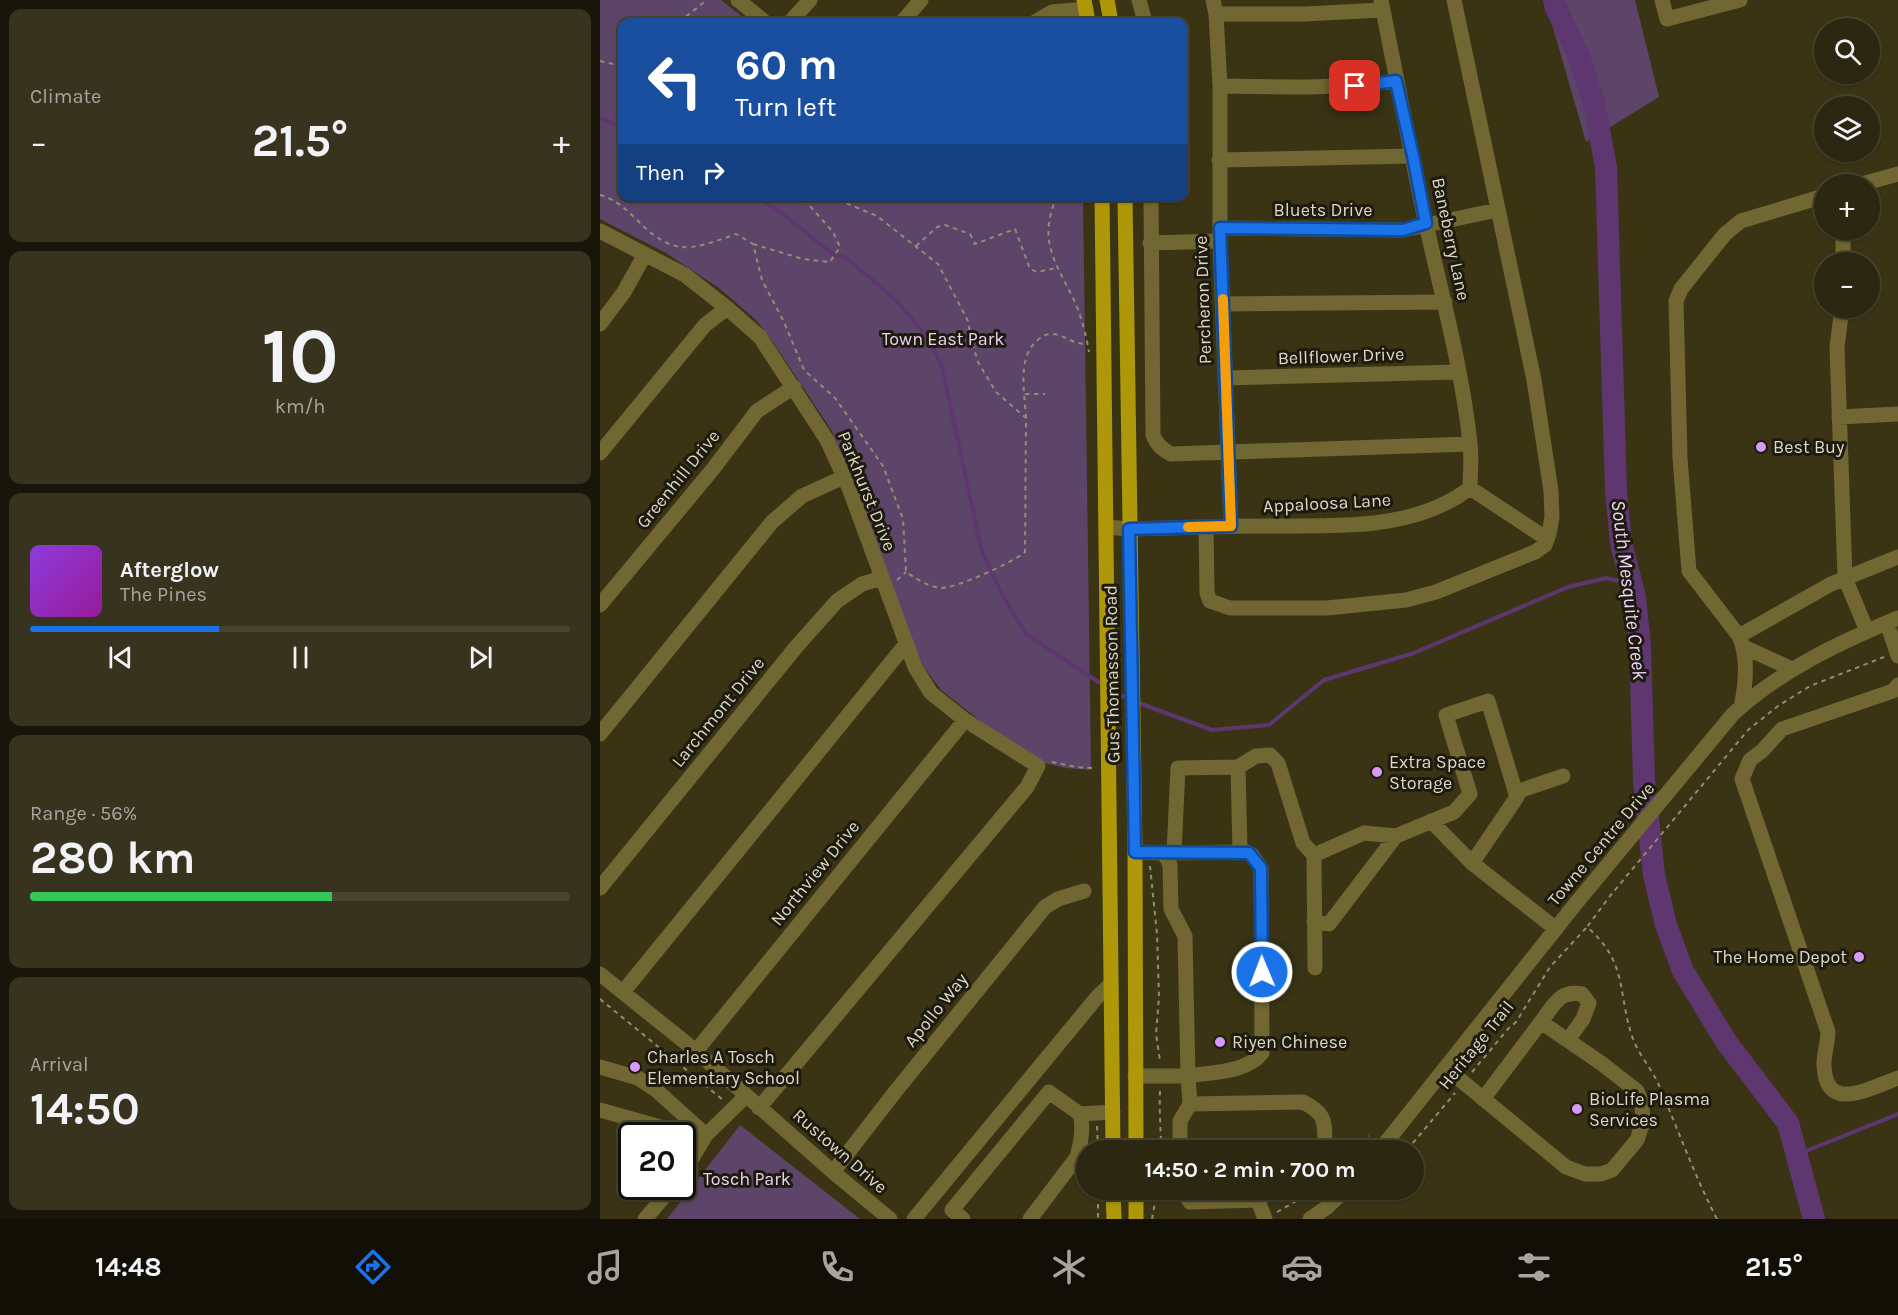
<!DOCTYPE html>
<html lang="en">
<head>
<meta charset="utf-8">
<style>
  body { margin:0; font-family:Karla,sans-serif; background:#38331e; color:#f1f3f6; height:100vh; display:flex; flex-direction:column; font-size:22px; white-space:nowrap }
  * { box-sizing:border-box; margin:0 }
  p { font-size:20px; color:#a6a59f }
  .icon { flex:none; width:33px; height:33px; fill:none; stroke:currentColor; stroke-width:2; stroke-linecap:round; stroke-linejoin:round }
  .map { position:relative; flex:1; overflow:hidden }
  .drawer { display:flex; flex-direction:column; gap:9px; padding:9px; background:#181509; width:600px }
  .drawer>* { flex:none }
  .banner { position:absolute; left:18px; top:18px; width:570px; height:183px; border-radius:12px; box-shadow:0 2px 4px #0004,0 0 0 2px #484430; background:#1a4fa0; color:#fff; overflow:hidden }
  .buttons { position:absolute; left:1214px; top:18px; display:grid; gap:12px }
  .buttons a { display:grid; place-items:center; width:66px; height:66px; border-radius:50%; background:#2c2710; box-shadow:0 2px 4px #0004,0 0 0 2px #484430; font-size:30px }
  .speed { position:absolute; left:18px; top:1122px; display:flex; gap:12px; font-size:30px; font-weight:700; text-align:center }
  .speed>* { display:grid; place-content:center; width:78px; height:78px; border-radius:50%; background:#2c2710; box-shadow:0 2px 4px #0004,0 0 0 2px #484430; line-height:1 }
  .speed .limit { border:3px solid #111; border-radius:9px; background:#fff; color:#111 }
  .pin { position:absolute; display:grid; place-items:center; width:51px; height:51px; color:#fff; margin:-26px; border-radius:12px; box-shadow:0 3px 9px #0006 }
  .me { position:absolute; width:66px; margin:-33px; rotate:359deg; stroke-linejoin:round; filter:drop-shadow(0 0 4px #0008) }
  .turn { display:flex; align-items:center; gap:21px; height:126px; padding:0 18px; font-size:27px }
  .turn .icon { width:78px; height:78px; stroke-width:2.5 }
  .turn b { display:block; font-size:42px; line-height:51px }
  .then { display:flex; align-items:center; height:57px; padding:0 18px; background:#0003; gap:12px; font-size:22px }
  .big { font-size:45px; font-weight:700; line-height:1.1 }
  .drawer .tile { flex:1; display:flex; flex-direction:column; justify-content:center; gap:9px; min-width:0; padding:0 21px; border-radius:12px; background:#38331e }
  .drawer .dial { align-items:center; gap:0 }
  .dial b { font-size:78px; line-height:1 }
  .song { display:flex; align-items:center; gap:18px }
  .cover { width:72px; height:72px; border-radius:9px; background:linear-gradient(135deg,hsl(270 70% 55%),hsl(300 70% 35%)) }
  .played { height:6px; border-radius:3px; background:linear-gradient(90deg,#1a73e8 35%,#484430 35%) }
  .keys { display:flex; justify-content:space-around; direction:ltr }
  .heat { display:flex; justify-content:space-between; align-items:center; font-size:33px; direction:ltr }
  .charge { height:9px; border-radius:4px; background:linear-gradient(90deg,#34c759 56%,#484430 0) }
  .trip { position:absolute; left:476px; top:1140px; width:348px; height:60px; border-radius:30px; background:#2c2710; box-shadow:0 2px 4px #0004,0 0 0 2px #484430; font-weight:700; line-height:60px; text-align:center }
  .menu { display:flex; height:96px; justify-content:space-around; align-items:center; background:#121006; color:#a6a59f }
  .menu .icon { width:42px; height:42px }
  .menu .on { color:#1a73e8 }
  .menu b { font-size:27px; color:#f1f3f6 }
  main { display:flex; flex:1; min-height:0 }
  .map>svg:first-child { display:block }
</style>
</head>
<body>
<main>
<section class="drawer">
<div class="tile"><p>Climate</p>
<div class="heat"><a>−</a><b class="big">21.5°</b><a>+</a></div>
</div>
<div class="tile dial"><b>10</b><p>km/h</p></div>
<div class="tile">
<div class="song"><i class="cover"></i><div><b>Afterglow</b><p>The Pines</p></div></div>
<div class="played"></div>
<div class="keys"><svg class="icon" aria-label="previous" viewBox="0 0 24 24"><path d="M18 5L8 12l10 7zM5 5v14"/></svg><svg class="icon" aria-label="pause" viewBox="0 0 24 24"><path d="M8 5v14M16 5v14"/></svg><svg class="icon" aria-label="next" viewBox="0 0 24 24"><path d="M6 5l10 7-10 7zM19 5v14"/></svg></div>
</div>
<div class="tile"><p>Range · 56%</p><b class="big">280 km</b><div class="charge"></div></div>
<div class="tile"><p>Arrival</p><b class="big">14:50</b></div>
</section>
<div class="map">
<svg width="1298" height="1219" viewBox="0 0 1298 1219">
  <rect width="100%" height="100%" fill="#3a3415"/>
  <!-- green -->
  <path fill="#5d4569" d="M0,0h121l28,22h-127v174l461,1 8,573 -25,-2 -21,-5 -40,-23 -64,-50 -19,-26 -7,-16 -83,-217 -59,-89 -17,-22 -37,-32 -53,-35 -66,-34z
    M945,0h90l24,97 -73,45z
    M140,1125l120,94h-193z"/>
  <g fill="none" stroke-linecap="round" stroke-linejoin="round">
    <!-- stream -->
    <path stroke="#5e3770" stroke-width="4" d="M0,118l22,9
      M156,196l29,20 48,38 13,4 49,41 33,39 14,29 40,185 22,46 22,36 77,51
      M512,691l17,8
      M536,702l76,28 57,-5 55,-45 90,-27 154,-66 38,-9 16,4 13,15
      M1196,1155l102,-41"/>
    <!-- river -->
    <path stroke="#5e3770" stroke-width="22" d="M954,0l2,8 22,46 16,49 12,64 10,324 5,52 14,54 5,49 4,134 10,95 12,50 17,46 44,72 61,80 26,96"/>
    <!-- path -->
    <path stroke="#918d75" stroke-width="2" stroke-dasharray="4.5 4.5" stroke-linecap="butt" d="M79,22l28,-22
      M0,61l22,5
      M0,195c13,3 26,14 35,23 38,39 54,33 101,16l17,10 9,36 22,42 20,48 31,28 48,68 20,53 3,53c11,7 21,14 34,16 15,1 74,-26 85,-36l1,-134 -30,-26 -18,-30 -7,-23 -3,-18 -30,-57 -61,-48 -48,-20
      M457,196c-19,44 -3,64 16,102 8,16 13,37 16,54
      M153,244l50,15 27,3 10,-15 -7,-15 -32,-36
      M316,246l21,-19 8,-2 25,9 5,10 40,-15 15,40 7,3 19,-4
      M425,394h20
      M426,418c-1,-25 -10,-62 13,-79 4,-3 7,-5 12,-5 12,0 21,10 35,10
      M297,580l9,-8
      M452,762l24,5 18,1
      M550,866l7,68 2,63 -3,37 4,27
      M0,999l123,101
      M872,1072l36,-43 8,-7 34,-55 37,-40
      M560,1091c-1,20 1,39 1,59
      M497,1126l1,24
      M757,1150l12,-14
      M807,1150l48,-57
      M498,1195v24
      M754,1201l14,-11
      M677,1212l39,-22
      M552,1219l3,-17 5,-8v-4
      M1117,1219c-23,-44 -39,-90 -59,-136 -7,-15 -19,-28 -25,-44 -16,-45 -4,-76 -46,-112l23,-31 138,-166 30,-24 32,-20 74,-29"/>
    <!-- minor -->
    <path stroke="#716732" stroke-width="15" d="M138,0l27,22
      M539,0l6,22
      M613,0l3,14 4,72v155l11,285
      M781,0c15,75 29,149 45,224 16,72 36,145 44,219 2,15 0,30 0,45
      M1062,0l5,19 73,-19
      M616,14h88l79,-4
      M190,22l20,-22
      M302,22l19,-22
      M435,22l17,-10 34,-3
      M620,86c59,1 117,3 176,-5
      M619,160l194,-4
      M1262,184l36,-10
      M551,196l2,239c4,10 9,14 18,19l299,-10
      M620,228l183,2 94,-20
      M1243,230v32
      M0,231l85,44 42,33 33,29 67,103 22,48 66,179 16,26 34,27 73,46 -11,21 -268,321
      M550,243l70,-2
      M623,304l222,-2
      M1242,308l-5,39 8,231 22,53
      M0,324l24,-32 21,-38
      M625,378l233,-6
      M1239,417l59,-3
      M0,453l105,-128 22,-17
      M870,488l77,51
      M507,527l22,2c46,-1 92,-3 137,-3 68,-1 147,6 204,-38
      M606,527l1,66 3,8 20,7h97l79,-8 30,-8 99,-40 10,-7 4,-11 3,-17 -1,-26 -17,-111 -80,-380
      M0,605l113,-136 44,-58 37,-24
      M1287,623l11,33
      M1139,636l92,-52 67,-27
      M1144,647l48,22
      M1298,685l-5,6 -111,38 -20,22 -12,9 -8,19 86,253c0,10 -4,21 -4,32 1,51 45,24 74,14
      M1141,707c5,-23 8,-49 -2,-71l-50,-65 -9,-113 -4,-157 5,-12 44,-55 16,-13 83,-25
      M0,734l172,-212 30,-26 42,-19
      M638,767l18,-11 14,-1 8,8 25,80 11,12 1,113
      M916,792l47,-16
      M535,852l26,1 6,5 3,7 1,44 14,27 3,140h-53
      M561,853l85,-1 6,3 9,13 1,185c-16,20 -50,19 -74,23l2,28 -10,17v29
      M574,853l4,-85 60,-1 2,85
      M714,855l50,-22 32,3
      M872,863l84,66
      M0,888l197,-242 40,-45 25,-17 20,-6
      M714,921l15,3 67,-88 58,-24 16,-18 -24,-79 42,-14 29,96 -45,66 -41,-42
      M0,974l96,77 137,121 57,47
      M23,992l283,-348
      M941,1022c13,-17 18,-32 41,-28l7,9 -6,16 -15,21
      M96,1051l269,-331
      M0,1067l38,11 18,12 50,45
      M846,1068l120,99 19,7h16l11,-4 25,-30 6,-18 -1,-19 -5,-12 -36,-28 -60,-41 -58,77
      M590,1104l113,-2c25,13 21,20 22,46l-3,2
      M0,1110l92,26 14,-1
      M480,1114l33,-2
      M780,1150l197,-248 156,-188c48,-44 105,-71 165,-96
      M233,1172l62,-80 150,-185 13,-8 26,-8
      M82,1175l24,-40 40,-39
      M582,1190l8,12 68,-2 7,19
      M658,1200l14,-10
      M45,1219l28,-33
      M314,1219l184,-223 13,-12
      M363,1219l-11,-9 97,-118 31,22c4,14 1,29 -3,43l-47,62
      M710,1219l16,-11 19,-18"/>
    <!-- major -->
    <path stroke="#ae9708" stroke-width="15" d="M484,0l4,22
      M507,0l4,22
      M502,196l11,954
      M525,196l10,656 1,298
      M513,1190l1,29
      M536,1190v29"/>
  </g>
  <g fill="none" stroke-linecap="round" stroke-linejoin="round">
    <!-- route casing -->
    <g stroke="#114b97" stroke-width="15">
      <path id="route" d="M662,972l-1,-104 -12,-15 -114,-1 -6,-323 102,-3 -11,-298 183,2 23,-7 -13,-67 -17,-75 -41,5"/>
    </g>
    <!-- route -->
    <use href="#route" stroke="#1a73e8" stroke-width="10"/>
    <!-- slow -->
    <path stroke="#f59e0b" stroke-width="10" d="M588,527l43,-1 -8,-227"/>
  </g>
  <!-- markers -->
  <g fill="#d99af7" stroke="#1e1b0e" stroke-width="2">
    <circle cx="1161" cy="447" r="6"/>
    <circle cx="777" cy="772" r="6"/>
    <circle cx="1259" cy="957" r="6"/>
    <circle cx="620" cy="1042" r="6"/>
    <circle cx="35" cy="1067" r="6"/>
    <circle cx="977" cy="1109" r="6"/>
  </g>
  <g text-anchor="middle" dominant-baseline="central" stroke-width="6" stroke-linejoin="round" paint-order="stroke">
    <!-- street labels -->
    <g font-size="18" fill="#dbd8c7" stroke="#1e1b0e">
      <text x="723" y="210">Bluets Drive</text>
      <text transform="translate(851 239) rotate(78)">Baneberry Lane</text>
      <text transform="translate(603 300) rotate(-92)">Percheron Drive</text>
      <text transform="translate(741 356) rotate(-2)">Bellflower Drive</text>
      <text transform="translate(78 479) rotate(-51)">Greenhill Drive</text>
      <text transform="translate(267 491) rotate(68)">Parkhurst Drive</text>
      <text transform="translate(727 503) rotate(-3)">Appaloosa Lane</text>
      <text transform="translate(512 674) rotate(-91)">Gus Thomasson Road</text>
      <text transform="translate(118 712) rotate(-51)">Larchmont Drive</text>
      <text transform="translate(1001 844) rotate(-50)">Towne Centre Drive</text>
      <text transform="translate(215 873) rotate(-51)">Northview Drive</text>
      <text transform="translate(336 1010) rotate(-51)">Apollo Way</text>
      <text transform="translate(876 1045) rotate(-51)">Heritage Trail</text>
      <text transform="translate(240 1151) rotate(41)">Rustown Drive</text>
    </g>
    <!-- park labels -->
    <g font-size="18" fill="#e8d1f4" stroke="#1e1b0e">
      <text x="343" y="339">Town East Park</text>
      <text x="147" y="1179">Tosch Park</text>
    </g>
    <!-- poi labels -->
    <g font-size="18" fill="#dbd8c7" stroke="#1e1b0e" text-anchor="start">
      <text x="1173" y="447">Best Buy</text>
      <text x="789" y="762">Extra Space<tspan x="789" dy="21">Storage</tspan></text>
      <text x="1247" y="957" text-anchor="end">The Home Depot</text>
      <text x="632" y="1042">Riyen Chinese</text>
      <text x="47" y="1057">Charles A Tosch<tspan x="47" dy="21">Elementary School</tspan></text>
      <text x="989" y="1099">BioLife Plasma<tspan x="989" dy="21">Services</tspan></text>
    </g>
    <!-- water labels -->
    <g font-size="20" font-style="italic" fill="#ecd5f8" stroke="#1e1b0e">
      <text transform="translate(1029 590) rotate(83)">South Mesquite Creek</text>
    </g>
  </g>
</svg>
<div class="buttons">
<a><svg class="icon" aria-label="search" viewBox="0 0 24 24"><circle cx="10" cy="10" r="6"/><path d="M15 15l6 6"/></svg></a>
<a><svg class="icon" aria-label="layers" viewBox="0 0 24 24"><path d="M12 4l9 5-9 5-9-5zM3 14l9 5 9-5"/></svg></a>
<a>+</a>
<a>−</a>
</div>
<div class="speed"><div class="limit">20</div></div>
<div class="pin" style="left:755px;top:86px;background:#d93025"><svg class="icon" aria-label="arrive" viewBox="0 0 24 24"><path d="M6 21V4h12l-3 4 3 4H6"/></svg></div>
<svg class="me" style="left:662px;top:972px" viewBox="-20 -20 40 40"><circle r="17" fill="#1a73e8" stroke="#fff" stroke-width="3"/><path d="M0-11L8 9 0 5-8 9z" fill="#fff"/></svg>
<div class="trip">14:50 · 2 min · 700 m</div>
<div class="banner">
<div class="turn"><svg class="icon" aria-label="left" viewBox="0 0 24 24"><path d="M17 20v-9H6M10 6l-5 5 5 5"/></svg><div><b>60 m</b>Turn left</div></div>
<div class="then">Then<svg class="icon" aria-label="right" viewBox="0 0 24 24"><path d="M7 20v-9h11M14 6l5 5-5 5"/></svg></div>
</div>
</div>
</main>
<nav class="menu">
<b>14:48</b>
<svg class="icon on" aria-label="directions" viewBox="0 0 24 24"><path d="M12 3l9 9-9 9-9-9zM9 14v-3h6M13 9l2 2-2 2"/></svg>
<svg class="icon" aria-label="music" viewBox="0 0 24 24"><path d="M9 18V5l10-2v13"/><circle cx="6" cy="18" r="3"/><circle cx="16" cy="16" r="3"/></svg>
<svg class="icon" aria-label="phone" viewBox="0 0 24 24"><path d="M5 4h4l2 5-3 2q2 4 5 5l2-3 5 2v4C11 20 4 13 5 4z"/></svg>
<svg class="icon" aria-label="climate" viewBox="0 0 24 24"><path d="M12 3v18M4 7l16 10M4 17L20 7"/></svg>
<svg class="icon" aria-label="car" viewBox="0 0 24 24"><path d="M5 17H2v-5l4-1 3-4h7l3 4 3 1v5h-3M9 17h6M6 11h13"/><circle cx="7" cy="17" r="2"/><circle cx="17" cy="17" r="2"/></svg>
<svg class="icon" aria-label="filters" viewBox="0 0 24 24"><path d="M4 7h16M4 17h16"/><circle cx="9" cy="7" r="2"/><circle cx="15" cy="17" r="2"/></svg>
<b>21.5°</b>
</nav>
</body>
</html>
